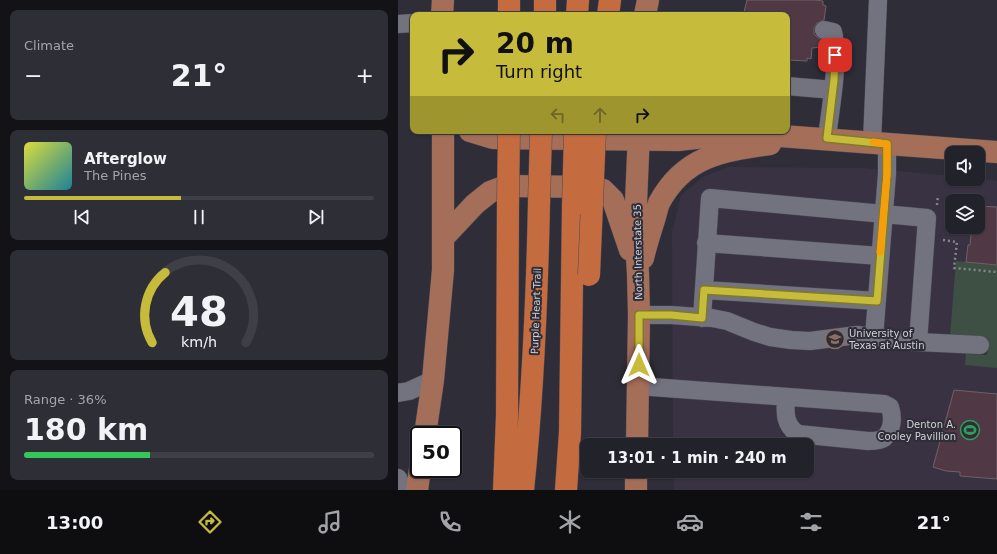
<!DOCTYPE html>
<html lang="en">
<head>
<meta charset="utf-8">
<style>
  body { margin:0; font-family:"DejaVu Sans",sans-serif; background:#2e2f36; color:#f1f3f6; height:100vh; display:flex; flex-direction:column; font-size:15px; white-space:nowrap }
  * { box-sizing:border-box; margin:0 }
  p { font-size:13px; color:#a2a4a8 }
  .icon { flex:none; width:22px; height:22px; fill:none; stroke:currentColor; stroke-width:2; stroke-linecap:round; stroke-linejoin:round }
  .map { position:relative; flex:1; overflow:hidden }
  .drawer { display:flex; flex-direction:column; gap:10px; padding:10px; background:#131317; width:398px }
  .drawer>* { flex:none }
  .guide { position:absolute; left:12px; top:12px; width:380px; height:122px; border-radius:8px; box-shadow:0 1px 3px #0004,0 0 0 1px #3f3f47; background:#c7bb3b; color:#111; overflow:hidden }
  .buttons { position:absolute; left:547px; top:146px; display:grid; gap:8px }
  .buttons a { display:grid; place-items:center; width:40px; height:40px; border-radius:8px; background:#22222a; box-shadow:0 1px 3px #0004,0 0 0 1px #3f3f47; font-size:20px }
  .speed { position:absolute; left:12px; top:426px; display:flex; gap:8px; font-size:20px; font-weight:700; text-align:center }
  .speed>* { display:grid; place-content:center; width:52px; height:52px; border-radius:50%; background:#22222a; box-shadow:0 1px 3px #0004,0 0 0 1px #3f3f47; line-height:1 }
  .speed .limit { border:2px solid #111; border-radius:6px; background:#fff; color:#111 }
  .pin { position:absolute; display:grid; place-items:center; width:34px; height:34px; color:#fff; margin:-17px; border-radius:8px; box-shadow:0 2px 6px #0006 }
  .me { position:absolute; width:44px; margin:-22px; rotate:0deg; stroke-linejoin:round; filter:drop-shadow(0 0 3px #0008) }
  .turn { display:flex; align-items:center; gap:14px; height:84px; padding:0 20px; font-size:18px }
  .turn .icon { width:52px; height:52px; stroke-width:2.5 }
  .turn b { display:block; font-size:28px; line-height:34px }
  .lanes { display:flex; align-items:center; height:38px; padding:0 20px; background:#0003; justify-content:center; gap:20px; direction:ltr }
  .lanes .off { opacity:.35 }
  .big { font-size:30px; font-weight:700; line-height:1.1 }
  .drawer .card { flex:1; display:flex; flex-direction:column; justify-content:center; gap:6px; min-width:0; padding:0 14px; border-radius:8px; background:#2e2f36 }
  .drawer .dial { align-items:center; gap:0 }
  .dial svg { height:104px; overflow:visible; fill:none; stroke:#3f3f47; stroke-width:7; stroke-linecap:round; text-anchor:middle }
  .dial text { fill:#f1f3f6; stroke:none }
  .song { display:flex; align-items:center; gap:12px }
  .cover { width:48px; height:48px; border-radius:6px; background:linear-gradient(135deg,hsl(60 70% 55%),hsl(190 70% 35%)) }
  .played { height:4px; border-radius:2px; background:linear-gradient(90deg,#c7bb3b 45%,#3f3f47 45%) }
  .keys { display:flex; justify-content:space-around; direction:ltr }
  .heat { display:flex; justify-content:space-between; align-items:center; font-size:22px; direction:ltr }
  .charge { height:6px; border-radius:3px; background:linear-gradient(90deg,#34c759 36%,#3f3f47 0) }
  .trip { position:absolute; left:182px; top:438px; width:234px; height:40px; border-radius:8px; background:#22222a; box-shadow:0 1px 3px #0004,0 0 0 1px #3f3f47; font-weight:700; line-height:40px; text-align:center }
  .menu { display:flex; height:64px; justify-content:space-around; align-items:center; background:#0e0e11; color:#a2a4a8 }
  .menu .icon { width:28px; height:28px }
  .menu .current { color:#c7bb3b }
  .menu b { font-size:18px; color:#f1f3f6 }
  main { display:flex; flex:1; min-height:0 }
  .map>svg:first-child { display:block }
</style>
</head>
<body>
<main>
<section class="drawer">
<div class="card"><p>Climate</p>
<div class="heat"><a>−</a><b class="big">21°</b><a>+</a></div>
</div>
<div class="card">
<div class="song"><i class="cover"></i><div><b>Afterglow</b><p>The Pines</p></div></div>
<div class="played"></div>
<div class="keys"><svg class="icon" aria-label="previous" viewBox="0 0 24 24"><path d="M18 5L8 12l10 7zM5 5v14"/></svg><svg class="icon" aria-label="pause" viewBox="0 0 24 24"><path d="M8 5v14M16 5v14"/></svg><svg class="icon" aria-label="next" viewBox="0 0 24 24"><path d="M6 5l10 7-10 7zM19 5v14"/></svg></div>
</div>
<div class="card dial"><svg viewBox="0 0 100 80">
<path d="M14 69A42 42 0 1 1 86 69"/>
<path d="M14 69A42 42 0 0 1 24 15" stroke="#c7bb3b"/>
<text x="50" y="56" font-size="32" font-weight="700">48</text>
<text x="50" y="72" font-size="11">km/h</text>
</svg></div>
<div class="card"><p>Range · 36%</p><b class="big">180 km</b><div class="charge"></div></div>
</section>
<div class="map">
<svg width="599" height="490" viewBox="0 0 599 490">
  <rect width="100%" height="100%" fill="#2e2d38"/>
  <!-- education -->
  <path fill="#393243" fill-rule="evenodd" d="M330,167l134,1 90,8v3l26,-1 19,3v309h-323l-1,-19h134v-26h-134l-1,-212 9,-38 22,-18zM554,201h26v26h-26z"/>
  <!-- green -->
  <path fill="#3e4f44" d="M558,261l41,4v103l-32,-3 1,-12 21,2 1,-16 -38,-3z"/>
  <!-- building -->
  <path fill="#513845" stroke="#6e6167" d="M349,0h68l8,1v4l3,1 -2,14 -7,3 -3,5v6l3,3 5,3 -1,7 -9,1 -1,11 -4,-1v3l-20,-1v-45h-40v-3h-3z
    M580,206l19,1v58l-31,-3 2,-17h2l2,-18h6z
    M556,390l43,4v85l-37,-3v-4l-14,-1 -13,-4z"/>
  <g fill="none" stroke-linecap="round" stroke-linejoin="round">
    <!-- minor casing -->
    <g stroke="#4a4a53" stroke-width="19">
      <path id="minor" d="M0,24l15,-1
        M426,30l9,2c7,27 -3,78 -6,106
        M389,86l46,4
        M474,142l6,-142
        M308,243l174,13
        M306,290l173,11
        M241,315h32l41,3 15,3 27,11 16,5 21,3 19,1 47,-6 17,2 13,-163v-30
        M304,318l8,-120 217,20 -9,124 -44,-5
        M520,342l62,3
        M240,386l246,18 6,3c3,10 3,23 -6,31 -4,3 -11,3 -16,3l-70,-7c-14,-9 -13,-22 -12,-37
        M0,393l11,-2 24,-11
        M0,478l5,12"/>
    </g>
    <!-- major casing -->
    <g stroke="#4a4a53" stroke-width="23">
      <path id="major" d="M44,15l1,-15
        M247,15l3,-15
        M72,131l23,7 185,2 62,-7 257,19
        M45,238l32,-34 15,-12 16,-6 85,1 12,3 10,10 17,50
        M245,258c3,-13 7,-25 11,-38 2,-6 3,-12 5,-17 25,-47 63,-52 111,-59
        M27,435l8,-55 10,-110v-139
        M239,445l2,-130 -1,-42 -3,-46 4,-96
        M19,490l3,-21
        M238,490v-19"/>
    </g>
    <!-- highway casing -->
    <g stroke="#4a4a53" stroke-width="23">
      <path id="highway" d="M111,0v15
        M147,15v-15
        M179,15l1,-15
        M210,15l2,-15
        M106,490l3,-74 1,-215
        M125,490c10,-95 14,-191 16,-287
        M168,490l4,-58 3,-226"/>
    </g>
    <!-- path -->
    <path stroke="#85858d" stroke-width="2.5" stroke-dasharray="2 3" stroke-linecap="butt" d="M539,205l1,-10
      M545,240l14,2 -3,26 43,4"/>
    <!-- minor -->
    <use href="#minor" stroke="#73727f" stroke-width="18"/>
    <!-- major -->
    <use href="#major" stroke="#a46e59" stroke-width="22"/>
    <!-- highway -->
    <use href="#highway" stroke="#c46b3f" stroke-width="22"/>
    <!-- highway-bridge casing -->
    <g stroke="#4a4a53" stroke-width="23" stroke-linecap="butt">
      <path id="highway-bridge" d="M110,201l1,-70
        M141,203l2,-72
        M175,206l2,-75
        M191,275l6,-144"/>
    </g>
    <!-- highway-bridge -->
    <use href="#highway-bridge" stroke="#c46b3f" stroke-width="22"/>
  </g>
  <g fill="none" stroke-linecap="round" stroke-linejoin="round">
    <!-- route casing -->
    <g stroke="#817a26" stroke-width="10">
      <path id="route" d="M241,365v-50h32l31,3 2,-28 173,11 10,-127v-30l-60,-6 7,-58 1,-25"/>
    </g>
    <!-- route -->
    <use href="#route" stroke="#c7bb3b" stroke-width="7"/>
    <!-- slow -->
    <path stroke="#f59e0b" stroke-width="7" d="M475,142l14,2v30l-7,78"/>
  </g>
  <!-- icons -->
  <defs>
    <g id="university-ring" transform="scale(1)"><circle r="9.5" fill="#2e2d38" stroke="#8d6e63" stroke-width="1.5"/><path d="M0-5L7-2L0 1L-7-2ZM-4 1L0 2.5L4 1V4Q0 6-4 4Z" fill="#8d6e63"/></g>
    <g id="stadium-ring" transform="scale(1)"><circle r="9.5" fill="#2e2d38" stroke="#2e9e5b" stroke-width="1.5"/><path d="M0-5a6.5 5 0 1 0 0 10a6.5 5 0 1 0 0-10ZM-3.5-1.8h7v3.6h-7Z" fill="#2e9e5b"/></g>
  </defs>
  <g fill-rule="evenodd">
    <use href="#university-ring" x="437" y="339"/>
    <use href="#stadium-ring" x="572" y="430"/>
  </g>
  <g text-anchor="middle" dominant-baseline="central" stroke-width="4" stroke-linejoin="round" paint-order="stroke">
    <!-- street labels -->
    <g font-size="10" fill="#d1d1d8" stroke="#2e2d38">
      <text transform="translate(240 252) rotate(-91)">North Interstate 35</text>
      <text transform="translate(138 311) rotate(-88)">Purple Heart Trail</text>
    </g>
    <!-- poi labels -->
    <g font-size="10" fill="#d1d1d8" stroke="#2e2d38" text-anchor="start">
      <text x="451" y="333">University of<tspan x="451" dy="12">Texas at Austin</tspan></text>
      <text x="558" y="424" text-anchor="end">Denton A.<tspan x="558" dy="12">Cooley Pavillion</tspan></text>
    </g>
  </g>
</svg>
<div class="buttons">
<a><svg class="icon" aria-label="sound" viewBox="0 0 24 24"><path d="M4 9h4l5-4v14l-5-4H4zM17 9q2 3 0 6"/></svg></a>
<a><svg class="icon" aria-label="layers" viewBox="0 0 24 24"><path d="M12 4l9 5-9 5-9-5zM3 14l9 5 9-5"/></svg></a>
</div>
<div class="speed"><div class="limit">50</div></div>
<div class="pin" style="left:437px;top:55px;background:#d93025"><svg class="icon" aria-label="arrive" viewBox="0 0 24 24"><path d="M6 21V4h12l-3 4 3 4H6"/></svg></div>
<svg class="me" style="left:241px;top:365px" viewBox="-20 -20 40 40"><path d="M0-17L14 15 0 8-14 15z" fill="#c7bb3b" stroke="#fff" stroke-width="4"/></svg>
<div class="trip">13:01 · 1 min · 240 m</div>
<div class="guide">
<div class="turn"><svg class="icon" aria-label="right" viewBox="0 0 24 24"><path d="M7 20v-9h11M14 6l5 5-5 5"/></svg><div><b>20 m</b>Turn right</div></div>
<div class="lanes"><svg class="icon off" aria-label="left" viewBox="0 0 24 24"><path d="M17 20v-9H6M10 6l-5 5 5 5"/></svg><svg class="icon off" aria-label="ahead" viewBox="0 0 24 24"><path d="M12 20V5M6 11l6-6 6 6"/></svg><svg class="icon" aria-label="right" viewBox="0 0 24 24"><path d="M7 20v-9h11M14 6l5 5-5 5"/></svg></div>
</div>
</div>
</main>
<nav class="menu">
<b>13:00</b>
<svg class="icon current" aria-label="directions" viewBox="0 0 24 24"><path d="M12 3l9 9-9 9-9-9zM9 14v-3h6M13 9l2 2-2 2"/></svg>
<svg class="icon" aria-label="music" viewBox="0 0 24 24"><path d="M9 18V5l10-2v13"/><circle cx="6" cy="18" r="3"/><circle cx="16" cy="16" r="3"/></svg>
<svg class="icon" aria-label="phone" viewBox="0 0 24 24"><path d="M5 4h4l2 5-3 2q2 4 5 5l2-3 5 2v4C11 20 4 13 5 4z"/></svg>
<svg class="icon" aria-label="climate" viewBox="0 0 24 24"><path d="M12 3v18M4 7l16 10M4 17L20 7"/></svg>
<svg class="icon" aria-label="car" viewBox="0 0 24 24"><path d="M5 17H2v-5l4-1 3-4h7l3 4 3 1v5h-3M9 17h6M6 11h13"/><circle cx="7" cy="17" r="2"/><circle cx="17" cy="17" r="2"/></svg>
<svg class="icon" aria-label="filters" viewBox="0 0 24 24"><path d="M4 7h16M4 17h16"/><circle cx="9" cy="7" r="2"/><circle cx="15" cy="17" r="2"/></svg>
<b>21°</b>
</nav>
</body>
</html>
